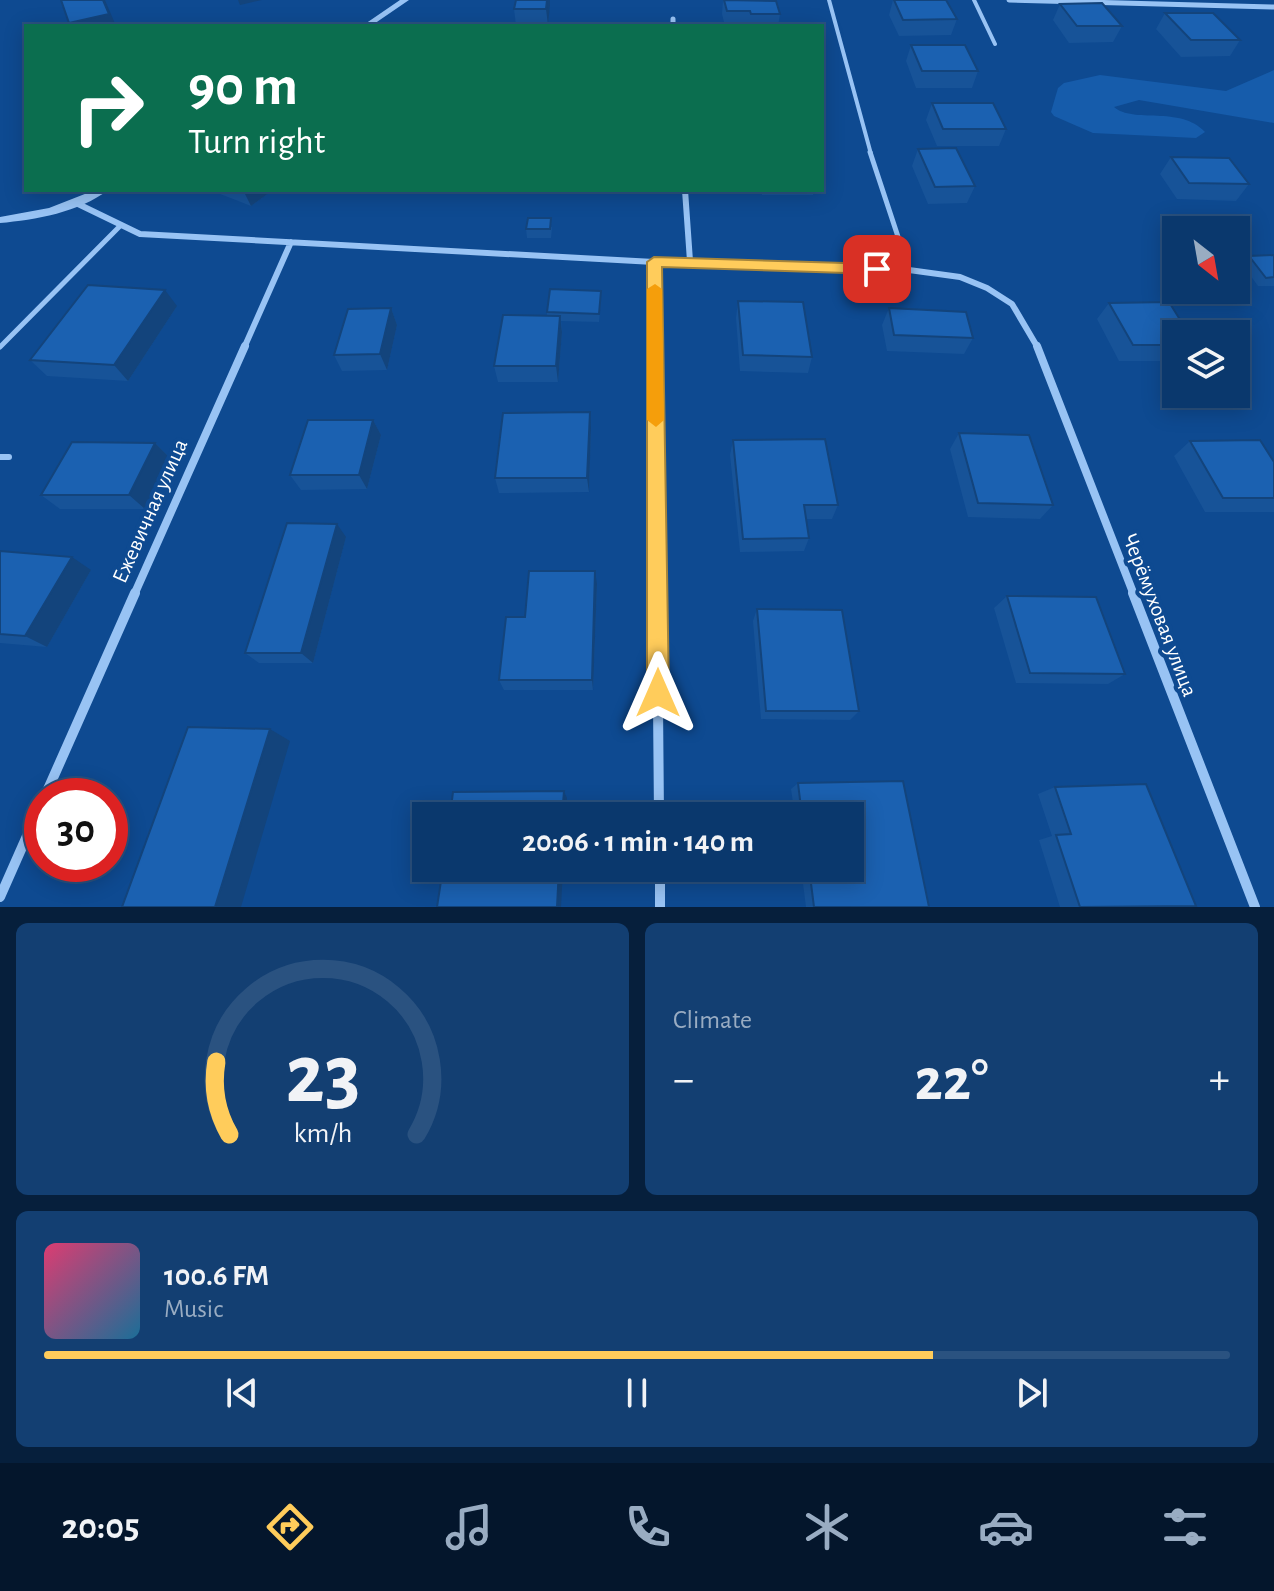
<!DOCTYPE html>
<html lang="en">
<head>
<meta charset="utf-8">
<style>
  body { margin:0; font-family:"Alegreya Sans",sans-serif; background:#133f72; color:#f1f3f6; height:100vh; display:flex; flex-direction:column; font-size:30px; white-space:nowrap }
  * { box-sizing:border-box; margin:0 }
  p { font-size:26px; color:#99acc2 }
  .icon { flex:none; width:44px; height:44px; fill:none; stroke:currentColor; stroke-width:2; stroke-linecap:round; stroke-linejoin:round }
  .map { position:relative; height:907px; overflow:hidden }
  .panel { display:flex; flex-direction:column; gap:16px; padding:16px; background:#061f3c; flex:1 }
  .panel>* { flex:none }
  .banner { position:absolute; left:24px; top:24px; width:800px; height:168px; border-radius:0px; box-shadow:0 4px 20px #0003,0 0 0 2px #2a5280; background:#0b6e4f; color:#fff; overflow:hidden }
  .needle { width:52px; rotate:149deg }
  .controls { position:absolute; left:1162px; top:216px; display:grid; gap:16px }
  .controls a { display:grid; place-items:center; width:88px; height:88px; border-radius:0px; background:#0a386d; box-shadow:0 4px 20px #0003,0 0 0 2px #2a5280; font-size:40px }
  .speed { position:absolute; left:24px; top:778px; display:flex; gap:16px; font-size:40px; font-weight:700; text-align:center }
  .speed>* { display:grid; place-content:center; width:104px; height:104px; border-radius:50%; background:#0a386d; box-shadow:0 4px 20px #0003,0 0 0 2px #2a5280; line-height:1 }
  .speed .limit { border:12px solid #d22; background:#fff; color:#111 }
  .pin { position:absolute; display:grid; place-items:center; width:68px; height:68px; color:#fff; margin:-34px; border-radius:16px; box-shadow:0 4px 12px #0006 }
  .me { position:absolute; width:88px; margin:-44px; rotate:0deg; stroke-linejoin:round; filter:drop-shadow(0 0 6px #0008) }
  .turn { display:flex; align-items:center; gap:28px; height:168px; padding:0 32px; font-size:36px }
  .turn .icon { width:104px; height:104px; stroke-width:2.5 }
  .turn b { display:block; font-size:56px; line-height:68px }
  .big { font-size:60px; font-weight:700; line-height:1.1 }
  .panel .card { flex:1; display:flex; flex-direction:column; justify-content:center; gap:12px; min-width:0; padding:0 28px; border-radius:12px; background:#133f72 }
  .panel .dial { align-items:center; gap:0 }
  .dial svg { height:208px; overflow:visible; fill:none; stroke:#2a5280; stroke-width:7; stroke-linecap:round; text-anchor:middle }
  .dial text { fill:#f1f3f6; stroke:none }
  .song { display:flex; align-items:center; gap:24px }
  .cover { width:96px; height:96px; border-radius:12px; background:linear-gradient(135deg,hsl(340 70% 55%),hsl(200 70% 35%)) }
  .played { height:8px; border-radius:4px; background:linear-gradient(90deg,#ffcc5b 75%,#2a5280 75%) }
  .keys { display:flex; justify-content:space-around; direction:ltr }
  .heat { display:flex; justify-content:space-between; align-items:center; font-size:44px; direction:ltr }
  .panel .tiles { flex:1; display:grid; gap:16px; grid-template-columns:1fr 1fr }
  .card:last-child { grid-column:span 2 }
  .trip { position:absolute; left:412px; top:802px; width:452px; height:80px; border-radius:0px; background:#0a386d; box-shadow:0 4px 20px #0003,0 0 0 2px #2a5280; font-weight:700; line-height:80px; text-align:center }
  .menu { display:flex; height:128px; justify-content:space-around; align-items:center; background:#04162c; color:#99acc2 }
  .menu .icon { width:56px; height:56px }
  .menu .current { color:#ffcc5b }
  .menu b { font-size:36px; color:#f1f3f6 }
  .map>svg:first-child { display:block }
</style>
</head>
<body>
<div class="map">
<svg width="1274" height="907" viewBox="0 0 1274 907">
  <rect width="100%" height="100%" fill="#0e4a91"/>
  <!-- green -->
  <path fill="#165cab" d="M1274,70v53l-135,-23 -25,7c19,17 66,-2 91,25l-9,6 -103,-5 -39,-17 -3,-4 7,-24 6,-5 36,-8 126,16z"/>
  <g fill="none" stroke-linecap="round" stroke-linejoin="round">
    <!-- service-far2 -->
    <path stroke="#98c3f4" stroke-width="4" d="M829,0l42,154
      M974,0l21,44"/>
    <!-- service-far1 -->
    <path stroke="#98c3f4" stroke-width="5" d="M870,152l39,118
      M0,347l121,-122"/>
    <!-- service -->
    <path stroke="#98c3f4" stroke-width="6" d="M0,457h9"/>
    <!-- minor-far3 -->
    <path stroke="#98c3f4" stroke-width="5" d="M1009,0l265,7
      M673,19v7"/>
    <!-- minor-far2 -->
    <path stroke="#98c3f4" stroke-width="6" d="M685,190l5,71
      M76,203l64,31 514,28 255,8 51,7 27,11 25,16 26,44
      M654,262l1,86
      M244,348l47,-106"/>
    <!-- minor-far1 -->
    <path stroke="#98c3f4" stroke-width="8" d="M655,346l2,249
      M1037,346l97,249
      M134,595l111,-249"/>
    <!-- minor -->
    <path stroke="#98c3f4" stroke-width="10" d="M657,593l2,223
      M1133,593l122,314
      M45,796l90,-203
      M660,868v39
      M0,897l42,-95"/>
    <!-- tertiary -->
    <path fill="#98c3f4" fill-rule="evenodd" d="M400,0h9l-38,26h-9z
      M95,190h13c-28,22 -73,30 -108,33v-6l49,-9z"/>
  </g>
  <!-- wall -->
  <path fill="#175398" d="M516,0h34l-2,25h-32l-2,-16z
    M723,0h36l21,14 -2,12h-53l-3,-12z
    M893,0l64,19 -6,16 -52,1 -10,-21z
    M1060,4l62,22 -9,16 -44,1 -16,-23z
    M1165,13l75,27 -10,16 -49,1 -25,-28z
    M911,45l67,26 -6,17h-56l-10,-27z
    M932,103l74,26 -7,17h-62l-11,-26z
    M918,149l57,37 -8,17 -39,1 -16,-38z
    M1171,157l78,27 -13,17 -59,-2 -17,-25z
    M210,190h63l-22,16z
    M761,190h53l-1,5h-51z
    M552,227l-1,11h-24l-1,-9z
    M1274,255v31h-16l-16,-22 7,-8z
    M601,299l-2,23 -38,-1 1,11 -4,50h-60l-4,-16 53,-50v-4z
    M738,301l74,56 -4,16 -68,-2 -4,-53z
    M1109,303l67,31v27h-57l-22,-42z
    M177,306l-49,75 -81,-5 -17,-16z
    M391,308l6,17 -10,45 -45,1 -8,-16z
    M889,308l84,30 -9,16 -77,-3 -5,-26z
    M373,420l8,15 -14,54 -66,1 -11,-15z
    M591,428l-2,64 -90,1 -4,-15z
    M959,433l94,72 -13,14 -72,-2 -18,-68z
    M733,440l105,65 -6,14h-26l3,19 -5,13 -64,1 -10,-97z
    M1190,441l84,21v50h-69l-31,-56z
    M155,443l15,15 -25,51h-85l-19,-14z
    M346,537l-33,126h-54l-14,-10z
    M0,551l91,19 -44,77 -47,-4z
    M597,584l-4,106h-89l-5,-10z
    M1007,596l118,78 -17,10 -92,-1 -22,-75z
    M757,609l102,102 -9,9 -89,-1 -8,-98z
    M903,781l26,126h-123l-5,-39h49v-52h-55l-4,-27 7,-6z
    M1055,787l141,119 -16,1h-120l-21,-67 13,-4 -14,-42z"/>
  <!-- shaded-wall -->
  <path fill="#13447c" d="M103,0h2l11,26h-46l-1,-3z
    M238,0h24l-22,5z
    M547,0h3v5l-2,20 -2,-16z
    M243,190h30l-22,16z
    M165,290l12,16 -49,75 -14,-16z
    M391,308l6,17 -10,45 -7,-16z
    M560,316l2,16 -4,50 -2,-16z
    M590,412l1,16 -2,64 -2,-14z
    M373,420l8,15 -14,54 -8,-14z
    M155,443l15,15 -25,51 -16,-14z
    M337,524l9,13 -33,126 -12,-10z
    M72,557l19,13 -44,77 -22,-11z
    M595,571l2,13 -4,106 -1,-10z
    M270,729l20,12 -49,166h-26z
    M564,791l3,7 -1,18h-4z
    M559,868h4l-2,39h-4z"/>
  <!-- building -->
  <path fill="#1b61b1" stroke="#13447c" stroke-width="2" d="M61,0h42l6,14 -40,9z
    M516,0h31l-1,9h-32z
    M724,0l52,1 4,13h-29l-1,-3h-23z
    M894,0h52l11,19 -54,1z
    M1102,3l20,23h-45l-17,-22z
    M1165,13h48l27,27h-49z
    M911,45h54l13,26h-56z
    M932,103h61l13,26h-63z
    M956,148l19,38 -40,1 -17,-38z
    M1171,157l58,1 20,26 -60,-1z
    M528,218h23l-1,11h-24z
    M1274,255v22l-8,1 -17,-22z
    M88,285l77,5 -51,75 -84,-5z
    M550,289l51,2 -2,23 -52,-2z
    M738,301l65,1 9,55 -69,-2z
    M1169,302l20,32h-13v11h-43l-24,-42z
    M391,308l-11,46 -46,1 14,-46z
    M889,308l77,4 7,26 -79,-3z
    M503,315l57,1 -4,50h-62z
    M590,412l-3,66h-92l8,-65z
    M308,420h65l-14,55h-69z
    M959,433l70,2 24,70 -75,-2z
    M825,439l13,66h-34l5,33 -66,1 -10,-99z
    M1260,440l14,22v36h-51l-33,-57z
    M72,442l83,1 -26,52h-88z
    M287,523l50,1 -36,129h-56z
    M0,551l72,6 -47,79 -25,-2z
    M529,571h66l-3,109h-93l7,-63h19z
    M1007,596l89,1 29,77 -95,-1z
    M757,609l85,1 17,101h-93z
    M188,727l82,2 -55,178h-93z
    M903,781l26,126h-115l-5,-39h41v-52h-48l-4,-33z
    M1146,784l50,122 -116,1 -24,-72 15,-1 -16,-47z
    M564,791l-2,25h-112l3,-24z
    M443,868h116l-2,39h-120z"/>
  <!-- route -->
  <path fill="#ffcc5b" stroke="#a6853b" stroke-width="2" d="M654,257l223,7 8,5 -8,5 -215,-7 7,426 -3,8 -8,3 -8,-3 -3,-8v-431z"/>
  <!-- slow -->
  <path fill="#f59e0b" d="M655,284l7,5 2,131 -8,7 -9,-7v-131z"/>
  <g text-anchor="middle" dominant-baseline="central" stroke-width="8" stroke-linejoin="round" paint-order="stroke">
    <!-- street labels -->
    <g font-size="22" fill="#fff" stroke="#0e4a91">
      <text transform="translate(150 511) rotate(-66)">Ежевичная улица</text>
      <text transform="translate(1160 615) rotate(69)">Черёмуховая улица</text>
    </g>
  </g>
</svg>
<div class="controls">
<a><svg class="needle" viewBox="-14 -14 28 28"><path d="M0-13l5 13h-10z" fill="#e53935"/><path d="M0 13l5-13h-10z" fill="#99acc2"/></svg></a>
<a><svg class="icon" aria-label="layers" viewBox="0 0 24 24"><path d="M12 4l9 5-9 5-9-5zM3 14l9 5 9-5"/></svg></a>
</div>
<div class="speed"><div class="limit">30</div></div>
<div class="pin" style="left:877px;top:269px;background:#d93025"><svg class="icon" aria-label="arrive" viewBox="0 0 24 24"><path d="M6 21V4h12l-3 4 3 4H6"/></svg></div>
<svg class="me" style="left:658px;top:693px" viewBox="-20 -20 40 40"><path d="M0-17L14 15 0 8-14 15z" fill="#ffcc5b" stroke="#fff" stroke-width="4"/></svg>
<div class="trip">20:06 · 1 min · 140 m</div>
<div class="banner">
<div class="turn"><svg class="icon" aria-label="right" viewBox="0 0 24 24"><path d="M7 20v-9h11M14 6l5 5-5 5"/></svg><div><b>90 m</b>Turn right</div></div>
</div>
</div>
<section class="panel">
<div class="tiles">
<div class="card dial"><svg viewBox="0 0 100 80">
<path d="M14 69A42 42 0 1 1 86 69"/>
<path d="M14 69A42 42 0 0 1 9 41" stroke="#ffcc5b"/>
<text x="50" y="56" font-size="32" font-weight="700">23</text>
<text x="50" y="72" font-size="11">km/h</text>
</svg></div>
<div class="card"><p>Climate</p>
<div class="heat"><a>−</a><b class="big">22°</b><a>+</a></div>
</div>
<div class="card">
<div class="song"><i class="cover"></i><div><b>100.6 FM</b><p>Music</p></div></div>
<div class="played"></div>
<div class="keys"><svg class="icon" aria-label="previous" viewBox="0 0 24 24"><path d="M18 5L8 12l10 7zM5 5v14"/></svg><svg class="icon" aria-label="pause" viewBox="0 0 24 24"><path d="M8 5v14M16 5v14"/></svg><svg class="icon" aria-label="next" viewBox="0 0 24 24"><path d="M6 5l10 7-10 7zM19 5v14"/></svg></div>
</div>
</div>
</section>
<nav class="menu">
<b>20:05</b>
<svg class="icon current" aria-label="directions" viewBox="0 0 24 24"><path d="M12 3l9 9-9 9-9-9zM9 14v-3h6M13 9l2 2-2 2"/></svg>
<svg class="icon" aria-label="music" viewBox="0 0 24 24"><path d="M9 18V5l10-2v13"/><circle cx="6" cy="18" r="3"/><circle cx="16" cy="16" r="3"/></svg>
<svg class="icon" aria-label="phone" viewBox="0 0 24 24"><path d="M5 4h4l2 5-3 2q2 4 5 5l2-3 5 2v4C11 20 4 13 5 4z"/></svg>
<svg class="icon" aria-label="climate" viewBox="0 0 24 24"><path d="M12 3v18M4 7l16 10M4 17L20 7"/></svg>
<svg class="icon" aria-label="car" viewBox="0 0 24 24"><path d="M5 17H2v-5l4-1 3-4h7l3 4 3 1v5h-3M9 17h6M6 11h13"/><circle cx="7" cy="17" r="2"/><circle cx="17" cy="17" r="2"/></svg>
<svg class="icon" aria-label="filters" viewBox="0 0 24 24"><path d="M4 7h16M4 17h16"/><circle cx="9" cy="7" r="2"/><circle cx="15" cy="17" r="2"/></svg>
</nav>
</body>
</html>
